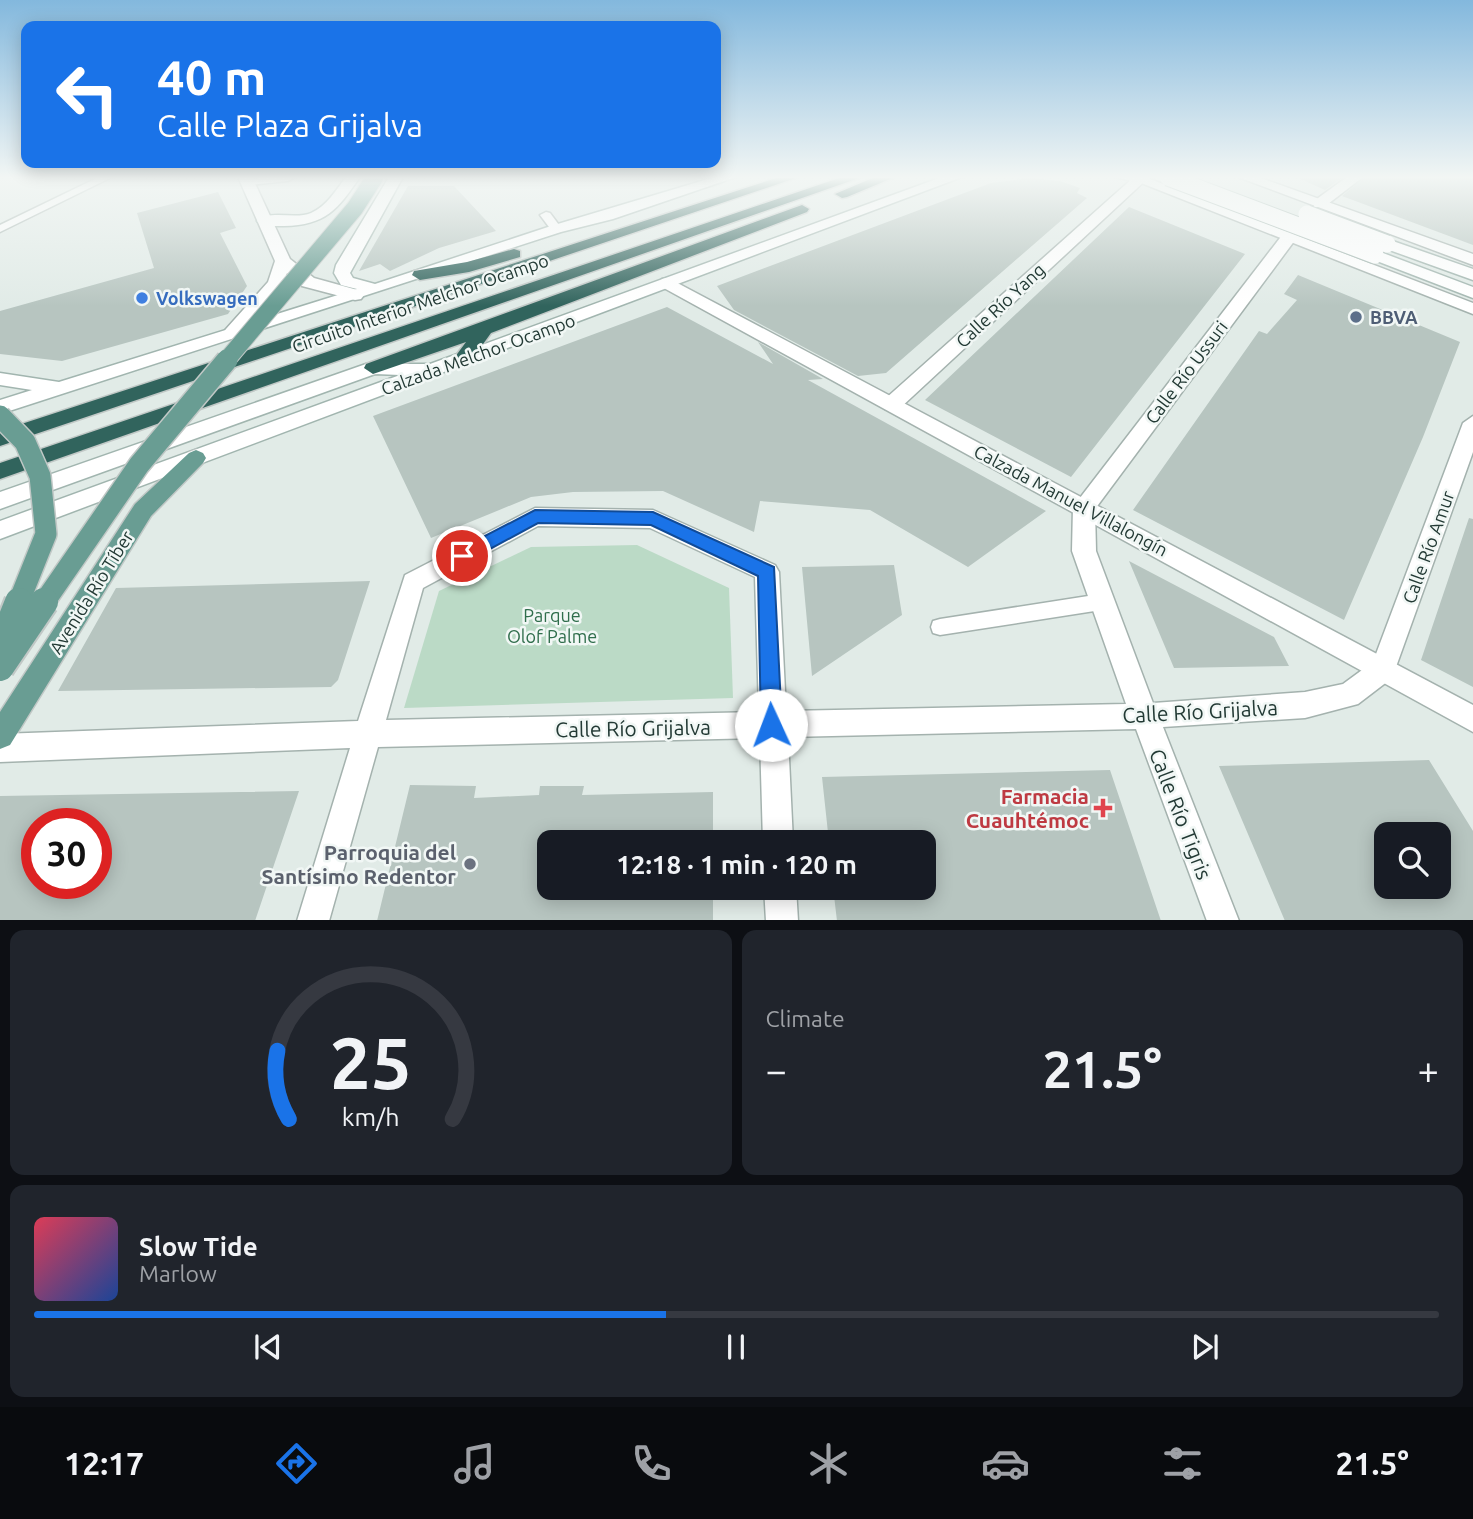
<!DOCTYPE html>
<html lang="en">
<head>
<meta charset="utf-8">
<style>
  body { margin:0; font-family:Ubuntu,sans-serif; background:#20242c; color:#f1f3f6; height:100vh; display:flex; flex-direction:column; font-size:26px; white-space:nowrap }
  * { box-sizing:border-box; margin:0 }
  p { font-size:23px; color:#9ea1a6 }
  .icon { flex:none; width:38px; height:38px; fill:none; stroke:currentColor; stroke-width:2; stroke-linecap:round; stroke-linejoin:round }
  .map { position:relative; height:920px; overflow:hidden }
  .sheet { display:flex; flex-direction:column; gap:10px; padding:10px; background:#0d0f14; flex:1 }
  .sheet>* { flex:none }
  .guide { position:absolute; left:21px; top:21px; width:700px; height:147px; border-radius:14px; box-shadow:0 4px 18px #0003; background:#1a73e8; color:#fff; overflow:hidden }
  .buttons { position:absolute; left:1374px; top:822px; display:grid; gap:14px }
  .buttons a { display:grid; place-items:center; width:77px; height:77px; border-radius:14px; background:#171b24; box-shadow:0 4px 18px #0003; font-size:35px }
  .speed { position:absolute; left:21px; top:808px; display:flex; gap:14px; font-size:35px; font-weight:700; text-align:center }
  .speed>* { display:grid; place-content:center; width:91px; height:91px; border-radius:50%; background:#171b24; box-shadow:0 4px 18px #0003; line-height:1 }
  .speed .limit { border:10px solid #d22; background:#fff; color:#111 }
  .pin { position:absolute; display:grid; place-items:center; width:60px; height:60px; color:#fff; margin:-30px; border:4px solid #fff; border-radius:50%; box-shadow:0 2px 7px #0007 }
  .me { position:absolute; width:77px; margin:-38px; rotate:358deg; stroke-linejoin:round; filter:drop-shadow(0 0 5px #0008) }
  .turn { display:flex; align-items:center; gap:24px; height:147px; padding:0 21px; font-size:32px }
  .turn .icon { width:91px; height:91px; stroke-width:2.5 }
  .turn b { display:block; font-size:49px; line-height:60px }
  .big { font-size:52px; font-weight:600; line-height:1.1 }
  .sheet .card { flex:1; display:flex; flex-direction:column; justify-content:center; gap:10px; min-width:0; padding:0 24px; border-radius:14px; background:#20242c }
  .sheet .dial { align-items:center; gap:0 }
  .dial svg { height:182px; overflow:visible; fill:none; stroke:#363941; stroke-width:7; stroke-linecap:round; text-anchor:middle }
  .dial text { fill:#f1f3f6; stroke:none }
  .song { display:flex; align-items:center; gap:21px }
  .cover { width:84px; height:84px; border-radius:10px; background:linear-gradient(135deg,hsl(350 70% 55%),hsl(220 70% 35%)) }
  .played { height:7px; border-radius:4px; background:linear-gradient(90deg,#1a73e8 45%,#363941 45%) }
  .keys { display:flex; justify-content:space-around; direction:ltr }
  .heat { display:flex; justify-content:space-between; align-items:center; font-size:38px; direction:ltr }
  .sheet .tiles { flex:1; display:grid; gap:10px; grid-template-columns:1fr 1fr }
  .card:last-child { grid-column:span 2 }
  .trip { position:absolute; left:537px; top:830px; width:399px; height:70px; border-radius:14px; background:#171b24; box-shadow:0 4px 18px #0003; font-weight:600; line-height:70px; text-align:center }
  .dock { display:flex; height:112px; justify-content:space-around; align-items:center; background:#090b0e; color:#9ea1a6 }
  .dock .icon { width:49px; height:49px }
  .dock .selected { color:#1a73e8 }
  .dock b { font-size:32px; color:#f1f3f6 }
  .map>svg:first-child { display:block }
</style>
</head>
<body>
<div class="map">
<svg width="1473" height="921" viewBox="0 0 1473 921">
  <rect width="100%" height="100%" fill="#e1ebe7"/>
  <!-- green -->
  <path fill="#bbdac6" d="M637,545l92,43 4,110 -329,10 35,-117 92,-44z"/>
  <!-- building -->
  <path fill="#b7c5c0" fill-rule="evenodd" d="M1296,177h47l-18,13z
    M1365,177h108v68l-131,-49z
    M1029,178l31,3 20,7 -3,5 10,5 -201,175 -28,3 -124,-66 -17,-24 274,-103z
    M408,186h46l42,45 -57,17 -49,23 -10,-7 -21,7z
    M218,192l18,36 -16,5 27,53 -19,28 -166,47 -62,-7v-43l154,-43 -17,-55z
    M1129,207l116,47 -174,223 -146,-77z
    M1298,275l162,67 -37,95 -79,183 -211,-110 126,-179 8,3 30,-34 -13,-6z
    M667,307l106,57 -15,-22 65,37 -15,1 238,131 -78,56 -98,-57 -110,-9 -6,31 -91,-41 -90,1 -42,5 -100,41 -58,-122z
    M1469,518l4,1v168l-52,-27z
    M1129,561l145,76 15,29 -115,2z
    M894,565l8,50 -90,61 -10,-109z
    M370,581l-32,99 -7,7 -273,4 58,-103z
    M1429,760l44,71v90h-188l-66,-155zM1386,835h52v52h-52z
    M1110,770l51,151h-324l-4,-34h91v-45h-95l-7,-65z
    M410,785l66,1 -2,12 65,-3 1,-9h44l-2,9 131,-3v50h-163v45h163v34h-336z
    M299,791l-44,130h-255v-125zM37,824h59v60h-59z"/>
  <g fill="none" stroke-linecap="round" stroke-linejoin="round">
    <!-- service casing -->
    <g stroke="#a4b2ae" stroke-width="3">
      <path id="service" d="M99,177h13l-112,55v-7z
        M269,177l24,1 -5,3 -40,4 -5,-3 5,-3z
        M546,212l4,1 12,16 -2,2h-8l-12,-16z
        M1101,594l6,3 3,5 -3,5 -6,3 -161,25 -7,-2 -2,-6 2,-6 7,-2z"/>
    </g>
    <!-- minor casing -->
    <g stroke="#a4b2ae" stroke-width="3">
      <path id="minor" d="M1134,177l13,2 -248,230h-14l-3,-5 3,-5z
        M1347,177h16l-39,30h-10v-6z
        M1289,232l8,5 -2,3 -200,269 1,42 57,152 152,-11 38,-8 30,-22 90,-239 10,-7v36l-81,226 -34,26 -53,14 -142,9 76,194h-32l-71,-192 -348,8 5,105h-30l-3,-104 -382,9 -49,174h-32l53,-173 -350,14v-28l358,-13 47,-146 130,-67 118,2 122,55 4,7 7,139 340,-7 -54,-153 1,-44 210,-273zM538,526l112,2 105,49 4,135 -373,8 37,-132z
        M764,887h32l2,34h-32z"/>
    </g>
    <!-- tertiary casing -->
    <g stroke="#a4b2ae" stroke-width="3">
      <path id="tertiary" d="M238,177h14l38,82 24,19 47,13 3,4 -3,4 -6,1 -53,-14 -15,-13 -5,14 -44,50h-12l-3,-4 3,-4 42,-47 7,-21z
        M1126,177h19l328,126v11z
        M1238,177h20l215,77v11z
        M668,278l805,427v27l-811,-445 -2,-4 2,-4z"/>
    </g>
    <!-- secondary casing -->
    <g stroke="#a1b5af" stroke-width="3">
      <path id="secondary" d="M346,177h14c-23,33 -34,48 -76,49 -10,0 -20,1 -27,-5 13,-12 38,-1 54,-8 16,-7 25,-23 35,-36z
        M389,177h14l-53,96 3,5 22,6 176,-58 164,-49h21l-123,42 -52,13 -561,182v-14l32,-10 -32,-5v-12l59,9 298,-93 -16,-4 -7,-12 2,-8z
        M942,177h20l-962,362v-18l400,-146 -25,-1 -375,135v-17l366,-128h64z
        M1115,177h31l1,2 -7,4z
        M1387,239l86,30v11l-92,-33 -2,-3z
        M1375,250l98,37v11l-104,-40v-6z"/>
    </g>
    <!-- primary casing -->
    <g stroke="#c1c8c6" stroke-width="3">
      <path id="primary" d="M196,450l7,3 3,5 -3,5 -52,53 -141,229 -10,4v-37l135,-208 54,-51z"/>
    </g>
    <!-- motorway casing -->
    <g stroke="#c1c8c6" stroke-width="3">
      <path id="motorway" d="M779,177h20l-799,269v-15z
        M842,177h20l-862,302v-16z
        M875,177h20l-48,20 -5,1 -7,-4z
        M802,205l7,4 -2,3 -316,121 -23,32 -7,2 -9,-6 14,-19 -93,32 -9,-6 2,-4z
        M514,249l6,2v6l-51,15 -49,8 -8,-5 2,-4 53,-9z"/>
    </g>
    <!-- service -->
    <use href="#service" fill="#fff" fill-rule="evenodd"/>
    <!-- minor -->
    <use href="#minor" fill="#fff" fill-rule="evenodd"/>
    <!-- tertiary -->
    <use href="#tertiary" fill="#fff" fill-rule="evenodd"/>
    <!-- secondary -->
    <use href="#secondary" fill="#fff" fill-rule="evenodd"/>
    <!-- primary -->
    <use href="#primary" fill="#699d93" fill-rule="evenodd"/>
    <!-- motorway -->
    <use href="#motorway" fill="#31645d" fill-rule="evenodd"/>
    <!-- secondary-bridge casing -->
    <g stroke="#a1b5af" stroke-width="19" stroke-linecap="butt">
      <path id="secondary-bridge" d="M1168,177l207,78
        M1307,214l80,30"/>
    </g>
    <!-- primary-bridge-far2 casing -->
    <g stroke="#c1c8c6" stroke-width="19" stroke-linecap="butt">
      <path id="primary-bridge-far2" d="M225,362l130,-154 20,-31"/>
    </g>
    <!-- primary-bridge-far1 casing -->
    <g stroke="#c1c8c6" stroke-width="24" stroke-linecap="butt">
      <path id="primary-bridge-far1" d="M0,416l25,26 15,34 6,58 -28,70
        M43,604l96,-139 88,-105"/>
    </g>
    <!-- primary-bridge casing -->
    <g stroke="#c1c8c6" stroke-width="32" stroke-linecap="butt">
      <path id="primary-bridge" d="M0,649l19,-47
        M0,667l44,-65"/>
    </g>
    <!-- secondary-bridge -->
    <use href="#secondary-bridge" stroke="#fff" stroke-width="17"/>
    <!-- primary-bridge-far2 -->
    <use href="#primary-bridge-far2" stroke="#699d93" stroke-width="17"/>
    <!-- primary-bridge-far1 -->
    <use href="#primary-bridge-far1" stroke="#699d93" stroke-width="21"/>
    <!-- primary-bridge -->
    <use href="#primary-bridge" stroke="#699d93" stroke-width="28"/>
  </g>
  <!-- sky -->
  <linearGradient id="sky" x2="0" y2="1"><stop stop-color="#83b8dd"/><stop offset="0.58" stop-color="#f2f6f4"/><stop offset="1" stop-color="#f2f6f4" stop-opacity="0"/></linearGradient>
  <rect width="1473" height="306" fill="url(#sky)"/>
  <!-- route -->
  <path fill="#1a73e8" stroke="#114b97" stroke-width="2" d="M535,510l118,2 121,55 8,158 -3,7 -8,3 -7,-3 -3,-7 -3,-149 -107,-51 -113,-2 -70,38h-12l-3,-5 3,-5z"/>
  <!-- markers -->
  <circle fill="#3f7fe0" stroke="#f1f7f5" stroke-width="2.5" cx="142" cy="298" r="7"/>
  <circle fill="#5c6f8a" stroke="#f1f7f5" stroke-width="2.5" cx="1356" cy="317" r="7"/>
  <path fill="#e0444e" stroke="#f1f7f5" stroke-width="2.5" d="M1099.5 797.5h7v7h7v7h-7v7h-7v-7h-7v-7h7z"/>
  <circle fill="#6b7280" stroke="#f1f7f5" stroke-width="2.5" cx="470" cy="864" r="7"/>
  <g text-anchor="middle" dominant-baseline="central" stroke-width="5" stroke-linejoin="round" paint-order="stroke">
    <!-- shop labels -->
    <g font-size="18" font-weight="bold" fill="#366cbe" stroke="#f1f7f5" text-anchor="start">
      <text x="156" y="298">Volkswagen</text>
    </g>
    <!-- street labels -->
    <g font-size="18" fill="#233a35" stroke="#f1f7f5">
      <text transform="translate(420 303) rotate(-19)">Circuito Interior Melchor Ocampo</text>
      <text transform="translate(1000 305) rotate(-43)">Calle Río Yang</text>
      <text transform="translate(478 354) rotate(-20)">Calzada Melchor Ocampo</text>
      <text transform="translate(1186 372) rotate(-53)">Calle Río Ussuri</text>
      <text transform="translate(1071 500) rotate(28)">Calzada Manuel Villalongín</text>
      <text transform="translate(1428 547) rotate(-70)">Calle Río Amur</text>
      <text transform="translate(91 592) rotate(-58)">Avenida Río Tíber</text>
    </g>
    <!-- service labels -->
    <g font-size="18" font-weight="bold" fill="#4e5e75" stroke="#f1f7f5" text-anchor="start">
      <text x="1370" y="317">BBVA</text>
    </g>
    <!-- park labels -->
    <g font-size="18" fill="#306e4c" stroke="#f1f7f5">
      <text x="552" y="615">Parque<tspan x="552" dy="21">Olof Palme</tspan></text>
    </g>
    <!-- near-street labels -->
    <g font-size="21" fill="#233a35" stroke="#f1f7f5">
      <text transform="translate(1200 711) rotate(-3)">Calle Río Grijalva</text>
      <text transform="translate(633 728) rotate(-1)">Calle Río Grijalva</text>
      <text transform="translate(1181 814) rotate(69)">Calle Río Tigris</text>
    </g>
    <!-- near-health labels -->
    <g font-size="21" font-weight="bold" fill="#be3a42" stroke="#f1f7f5" text-anchor="end">
      <text x="1089" y="796">Farmacia<tspan x="1089" dy="24">Cuauhtémoc</tspan></text>
    </g>
    <!-- near-worship labels -->
    <g font-size="21" font-weight="bold" fill="#5b616d" stroke="#f1f7f5" text-anchor="end">
      <text x="456" y="852">Parroquia del<tspan x="456" dy="24">Santísimo Redentor</tspan></text>
    </g>
  </g>
</svg>
<div class="buttons">
<a><svg class="icon" aria-label="search" viewBox="0 0 24 24"><circle cx="10" cy="10" r="6"/><path d="M15 15l6 6"/></svg></a>
</div>
<div class="speed"><div class="limit">30</div></div>
<div class="pin" style="left:462px;top:556px;background:#d93025"><svg class="icon" aria-label="arrive" viewBox="0 0 24 24"><path d="M6 21V4h12l-3 4 3 4H6"/></svg></div>
<svg class="me" style="left:771px;top:725px" viewBox="-20 -20 40 40"><circle r="19" fill="#fff"/><path d="M0-13L10 11 0 6-10 11z" fill="#1a73e8"/></svg>
<div class="trip">12:18 · 1 min · 120 m</div>
<div class="guide">
<div class="turn"><svg class="icon" aria-label="left" viewBox="0 0 24 24"><path d="M17 20v-9H6M10 6l-5 5 5 5"/></svg><div><b>40 m</b>Calle Plaza Grijalva</div></div>
</div>
</div>
<section class="sheet">
<div class="tiles">
<div class="card dial"><svg viewBox="0 0 100 80">
<path d="M14 69A42 42 0 1 1 86 69"/>
<path d="M14 69A42 42 0 0 1 9 39" stroke="#1a73e8"/>
<text x="50" y="56" font-size="32" font-weight="700">25</text>
<text x="50" y="72" font-size="11">km/h</text>
</svg></div>
<div class="card"><p>Climate</p>
<div class="heat"><a>−</a><b class="big">21.5°</b><a>+</a></div>
</div>
<div class="card">
<div class="song"><i class="cover"></i><div><b>Slow Tide</b><p>Marlow</p></div></div>
<div class="played"></div>
<div class="keys"><svg class="icon" aria-label="previous" viewBox="0 0 24 24"><path d="M18 5L8 12l10 7zM5 5v14"/></svg><svg class="icon" aria-label="pause" viewBox="0 0 24 24"><path d="M8 5v14M16 5v14"/></svg><svg class="icon" aria-label="next" viewBox="0 0 24 24"><path d="M6 5l10 7-10 7zM19 5v14"/></svg></div>
</div>
</div>
</section>
<nav class="dock">
<b>12:17</b>
<svg class="icon selected" aria-label="directions" viewBox="0 0 24 24"><path d="M12 3l9 9-9 9-9-9zM9 14v-3h6M13 9l2 2-2 2"/></svg>
<svg class="icon" aria-label="music" viewBox="0 0 24 24"><path d="M9 18V5l10-2v13"/><circle cx="6" cy="18" r="3"/><circle cx="16" cy="16" r="3"/></svg>
<svg class="icon" aria-label="phone" viewBox="0 0 24 24"><path d="M5 4h4l2 5-3 2q2 4 5 5l2-3 5 2v4C11 20 4 13 5 4z"/></svg>
<svg class="icon" aria-label="climate" viewBox="0 0 24 24"><path d="M12 3v18M4 7l16 10M4 17L20 7"/></svg>
<svg class="icon" aria-label="car" viewBox="0 0 24 24"><path d="M5 17H2v-5l4-1 3-4h7l3 4 3 1v5h-3M9 17h6M6 11h13"/><circle cx="7" cy="17" r="2"/><circle cx="17" cy="17" r="2"/></svg>
<svg class="icon" aria-label="filters" viewBox="0 0 24 24"><path d="M4 7h16M4 17h16"/><circle cx="9" cy="7" r="2"/><circle cx="15" cy="17" r="2"/></svg>
<b>21.5°</b>
</nav>
</body>
</html>
